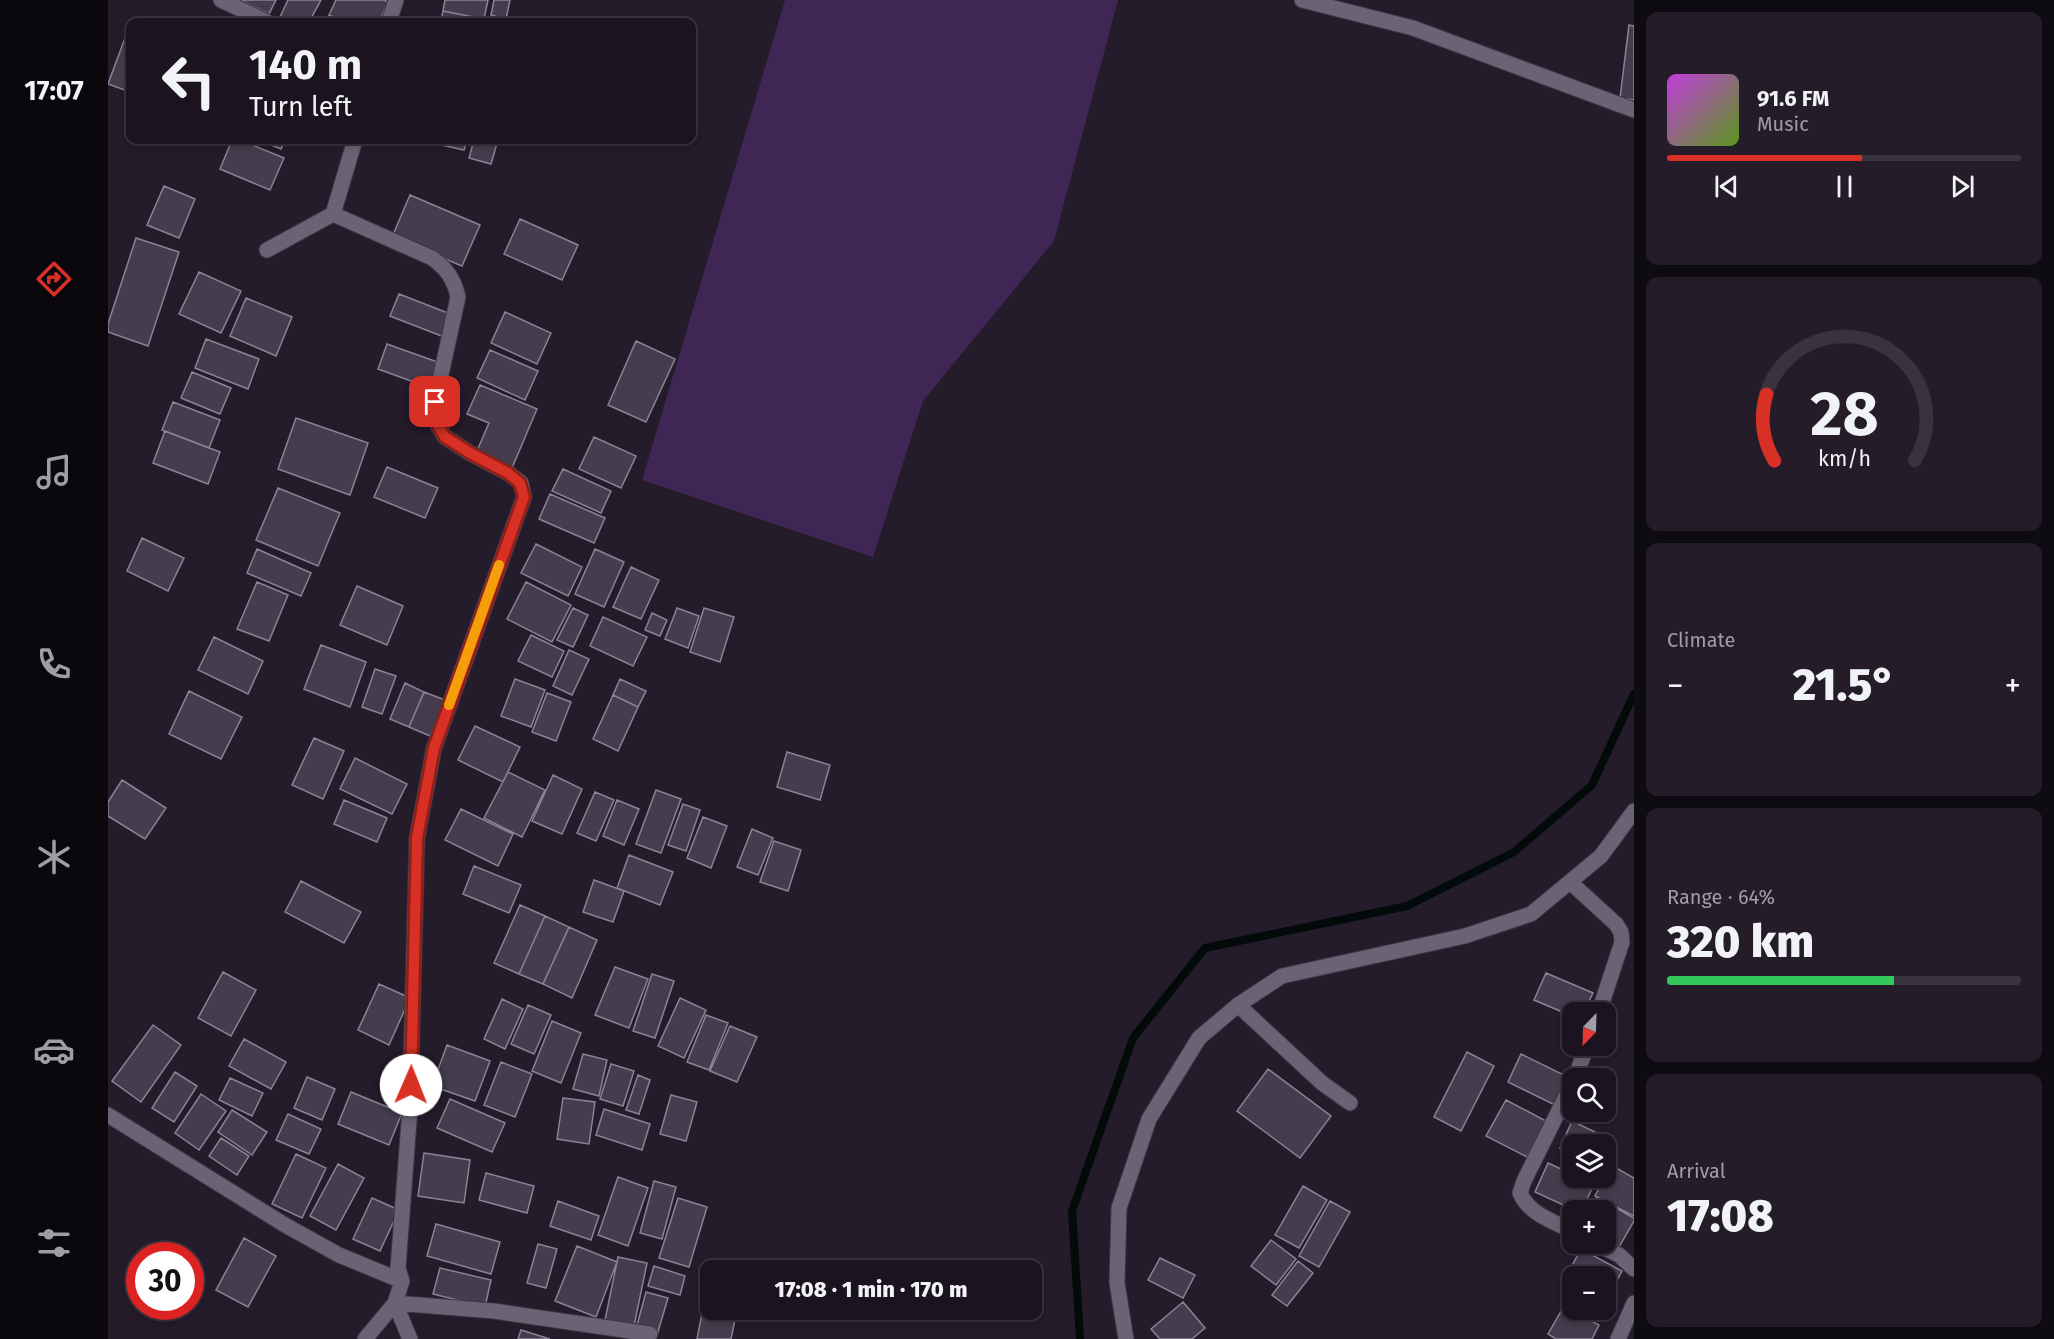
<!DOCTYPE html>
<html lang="en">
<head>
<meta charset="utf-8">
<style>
  body { margin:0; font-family:"Fira Sans",sans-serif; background:#241d29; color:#f1f3f6; height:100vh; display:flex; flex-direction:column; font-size:22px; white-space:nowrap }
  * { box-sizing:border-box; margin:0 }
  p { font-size:20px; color:#a09ea5 }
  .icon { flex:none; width:33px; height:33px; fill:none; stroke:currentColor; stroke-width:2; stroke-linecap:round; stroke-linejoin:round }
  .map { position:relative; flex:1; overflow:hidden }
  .drawer { display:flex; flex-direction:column; gap:12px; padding:12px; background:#0f0b12; width:420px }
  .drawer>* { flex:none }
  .guide { position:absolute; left:18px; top:18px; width:570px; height:126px; border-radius:12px; box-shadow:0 3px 9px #0003,0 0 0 2px #39333e; background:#1b1420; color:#f1f3f6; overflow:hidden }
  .needle { width:39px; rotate:203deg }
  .buttons { position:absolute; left:1454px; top:1002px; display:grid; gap:12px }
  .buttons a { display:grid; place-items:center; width:54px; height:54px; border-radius:12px; background:#1b1420; box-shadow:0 3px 9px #0003,0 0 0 2px #39333e; font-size:30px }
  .speed { position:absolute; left:18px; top:1242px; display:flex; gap:12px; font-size:30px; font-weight:700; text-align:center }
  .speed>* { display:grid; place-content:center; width:78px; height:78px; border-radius:50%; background:#1b1420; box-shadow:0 3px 9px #0003,0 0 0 2px #39333e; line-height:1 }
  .speed .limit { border:9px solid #d22; background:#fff; color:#111 }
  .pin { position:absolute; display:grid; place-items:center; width:51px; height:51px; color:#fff; margin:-26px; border-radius:12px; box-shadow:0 3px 9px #0006 }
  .me { position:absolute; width:66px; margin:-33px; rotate:1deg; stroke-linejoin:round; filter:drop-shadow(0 0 4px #0008) }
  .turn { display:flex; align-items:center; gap:21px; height:126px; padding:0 24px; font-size:27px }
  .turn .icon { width:78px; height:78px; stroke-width:2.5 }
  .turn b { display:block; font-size:42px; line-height:51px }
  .big { font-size:45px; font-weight:800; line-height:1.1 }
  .drawer .tile { flex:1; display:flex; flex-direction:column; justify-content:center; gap:9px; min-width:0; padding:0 21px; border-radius:12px; background:#241d29 }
  .drawer .dial { align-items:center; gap:0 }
  .dial svg { height:156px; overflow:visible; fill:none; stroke:#39333e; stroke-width:7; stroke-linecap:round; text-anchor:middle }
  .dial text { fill:#f1f3f6; stroke:none }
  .song { display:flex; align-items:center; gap:18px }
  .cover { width:72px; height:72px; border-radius:9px; background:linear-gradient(135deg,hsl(290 70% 55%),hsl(90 70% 35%)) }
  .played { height:6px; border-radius:3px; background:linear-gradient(90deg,#d93025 55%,#39333e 55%) }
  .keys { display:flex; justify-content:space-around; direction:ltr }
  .heat { display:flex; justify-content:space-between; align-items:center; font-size:33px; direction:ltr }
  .charge { height:9px; border-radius:4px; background:linear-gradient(90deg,#34c759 64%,#39333e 0) }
  .trip { position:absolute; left:592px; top:1260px; width:342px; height:60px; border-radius:12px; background:#1b1420; box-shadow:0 3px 9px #0003,0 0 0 2px #39333e; font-weight:800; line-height:60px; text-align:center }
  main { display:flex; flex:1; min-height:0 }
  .tab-bar { display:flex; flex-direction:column; width:108px; justify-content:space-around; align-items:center; background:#0b080d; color:#a09ea5 }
  .tab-bar .icon { width:42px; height:42px }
  .tab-bar .active { color:#d93025 }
  .tab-bar b { font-size:27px; color:#f1f3f6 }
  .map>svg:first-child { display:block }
</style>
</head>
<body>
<main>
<nav class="tab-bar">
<b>17:07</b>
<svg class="icon active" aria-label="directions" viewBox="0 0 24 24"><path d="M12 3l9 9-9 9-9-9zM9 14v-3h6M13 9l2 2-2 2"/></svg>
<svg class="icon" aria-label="music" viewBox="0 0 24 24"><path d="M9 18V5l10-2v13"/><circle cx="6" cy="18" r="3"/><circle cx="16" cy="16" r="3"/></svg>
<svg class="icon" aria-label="phone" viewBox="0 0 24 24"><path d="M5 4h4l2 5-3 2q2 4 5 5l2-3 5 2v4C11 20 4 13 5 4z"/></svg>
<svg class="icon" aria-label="climate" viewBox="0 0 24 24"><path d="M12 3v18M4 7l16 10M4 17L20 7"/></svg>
<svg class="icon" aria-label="car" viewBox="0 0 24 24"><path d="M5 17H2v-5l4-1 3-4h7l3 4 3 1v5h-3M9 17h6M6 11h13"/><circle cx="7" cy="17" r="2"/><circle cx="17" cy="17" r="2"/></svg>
<svg class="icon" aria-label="filters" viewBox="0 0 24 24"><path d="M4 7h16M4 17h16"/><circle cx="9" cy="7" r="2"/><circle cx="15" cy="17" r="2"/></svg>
</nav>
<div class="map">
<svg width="1526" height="1339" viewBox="0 0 1526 1339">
  <rect width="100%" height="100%" fill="#241b2b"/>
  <!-- green -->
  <path fill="#3f2654" d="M677,0h333l-64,241 -131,160 -50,156 -231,-77z"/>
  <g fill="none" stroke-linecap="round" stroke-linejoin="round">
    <!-- stream -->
    <path stroke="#020b09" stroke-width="8" d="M972,1339l-8,-128 61,-173 72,-90 202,-42 107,-54 78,-67 42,-91"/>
  </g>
  <!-- building -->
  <path fill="#453c4e" stroke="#8c8296" stroke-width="1.5" d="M132,0h36l-7,14z
    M180,0h33l-12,22h-23l-7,-3z
    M228,0h48l4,2 -9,20h-34l-16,-7z
    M337,0h43l-4,19 -41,-8z
    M386,0h16l-4,19 -15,-4z
    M335,11l41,8v3h-43z
    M221,15l16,7h-19z
    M1521,25l5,1v74l-14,-2z
    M21,27l1,1v64l-22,-8z
    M124,140h8l44,18 -14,32 -50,-21z
    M151,140h26l-4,9z
    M311,140h48l-3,10z
    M366,140h24l-7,24 -22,-6z
    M56,186l31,13 -16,39 -32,-13z
    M302,195l70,30 -18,41 -70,-29z
    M412,219l58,26 -16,35 -58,-26z
    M28,238l43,14 -31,94 -40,-14v-8z
    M91,272l42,19 -20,42 -42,-19z
    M291,294l54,21 -9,22 -54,-21z
    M138,298l46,19 -16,39 -46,-20z
    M397,312l46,21 -14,31 -46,-21z
    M98,339l53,20 -11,30 -53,-21z
    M528,341l39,18 -29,63 -38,-17z
    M279,344l56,20 -10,25 -55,-20z
    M382,350l48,21 -13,29 -48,-22z
    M84,372l39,16 -11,26 -39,-16z
    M372,385l57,24 -25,59 -36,-15 13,-30 -22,-9z
    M65,402l47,18 -11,28 -47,-18z
    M188,418l72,25 -18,52 -72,-26z
    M57,431l55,21 -12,32 -55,-21z
    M486,437l42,19 -15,32 -42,-19z
    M279,467l51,21 -13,30 -51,-21z
    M455,469l48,22 -10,22 -49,-22z
    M170,488l62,25 -22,53 -62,-26z
    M442,494l55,24 -11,25 -55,-24z
    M34,538l42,20 -16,33 -41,-20z
    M428,544l46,23 -14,29 -47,-23z
    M149,549l54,24 -10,23 -54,-23z
    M487,549l29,13 -20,45 -29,-13z
    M523,567l28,13 -18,39 -28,-12z
    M149,582l31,13 -19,46 -32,-12z
    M418,582l45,23 -19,37 -45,-23z
    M249,586l46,20 -16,39 -47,-20z
    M465,608l15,7 -15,32 -16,-7z
    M569,608l22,8 -11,32 -23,-9z
    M596,608l30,9 -14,45 -30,-10z
    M544,613l15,7 -7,16 -15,-6z
    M495,617l44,20 -14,29 -43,-20z
    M423,635l33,16 -12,26 -34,-16z
    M106,637l49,24 -15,33 -50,-24z
    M213,645l45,17 -16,45 -46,-18z
    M461,650l20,9 -17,36 -19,-9z
    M267,669l21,7 -14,38 -20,-7z
    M407,679l30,11 -14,37 -30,-11z
    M512,679l26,12 -8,16 -25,-12z
    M297,683l19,9 -15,35 -19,-8z
    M81,691l53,26 -21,42 -52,-25z
    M316,692l21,8 -15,36 -21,-9z
    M439,693l24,9 -15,39 -24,-9z
    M505,695l25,12 -20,44 -25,-12z
    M367,726l45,21 -17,35 -45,-22z
    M206,738l30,13 -21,48 -31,-14z
    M679,752l43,13 -10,35 -43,-13z
    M247,758l52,26 -15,30 -52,-25z
    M400,772l37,18 -23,47 -38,-19z
    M445,775l29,14 -20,45 -30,-13z
    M14,780l44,28 -21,31 -37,-23v-14z
    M548,790l25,9 -20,54 -25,-9z
    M487,792l19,8 -18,41 -19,-8z
    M236,800l43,18 -10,24 -43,-18z
    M509,800l22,9 -15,36 -21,-9z
    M575,804l17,6 -14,41 -18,-6z
    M353,809l52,25 -15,32 -53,-26z
    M595,817l24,9 -16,42 -24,-10z
    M644,829l21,9 -15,37 -21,-8z
    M666,841l27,9 -13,41 -28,-9z
    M521,855l44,17 -13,33 -43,-17z
    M366,866l47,19 -12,28 -46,-19z
    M486,880l30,11 -11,31 -30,-10z
    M193,881l60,31 -17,31 -59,-31z
    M412,905l25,11 -26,58 -25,-11z
    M437,916l24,11 -26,57 -24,-10z
    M461,927l28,13 -25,58 -29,-14z
    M507,967l33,12 -19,49 -34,-13z
    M115,972l33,18 -25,46 -33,-18z
    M1438,973l47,20 -9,19h-12v4l-38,-16z
    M544,974l22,7 -19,57 -22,-7z
    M271,984l31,14 -21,47 -31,-15z
    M572,998l26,12 -22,48 -26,-12z
    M394,999l21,10 -18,40 -21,-10z
    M420,1005l23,10 -17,39 -23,-10z
    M598,1015l22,8 -19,47 -22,-8z
    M444,1021l29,12 -20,50 -29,-12z
    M45,1025l28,20 -40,57 -29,-21z
    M622,1026l27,11 -20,45 -27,-11z
    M136,1039l42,23 -15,27 -42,-23z
    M339,1045l43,16 -15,40 -43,-15z
    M1359,1052l27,14 -33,65 -27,-14z
    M475,1054l24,6 -8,36 -26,-7z
    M1413,1054l49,24 -13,28 -49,-24z
    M393,1062l31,12 -17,43 -31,-12z
    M503,1064l23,7 -11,35 -23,-7z
    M1160,1069l63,47 -31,42 -63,-47z
    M67,1072l22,14 -23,36 -22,-14z
    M530,1075l12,5 -11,34 -13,-4z
    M199,1077l28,12 -13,31 -28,-12z
    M122,1078l33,15 -11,23 -33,-16z
    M243,1092l51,21 -13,32 -51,-21z
    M93,1094l25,17 -27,39 -24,-17z
    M563,1095l26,7 -11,39 -26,-7z
    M455,1098l32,4 -6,42 -32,-5z
    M342,1099l55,24 -13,29 -55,-24z
    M1398,1100l40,21 -19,36 -41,-21z
    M496,1109l46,15 -8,26 -46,-15z
    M124,1110l35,22 -15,23 -34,-23z
    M180,1114l33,15 -12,25 -33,-14z
    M1464,1121l42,20 -9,18v-15h-33v9l-12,-5z
    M113,1138l28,18 -12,19 -28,-19z
    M316,1153l46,7 -6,43 -46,-7z
    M188,1154l30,14 -24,50 -30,-14z
    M1440,1163l24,11v4h8l14,6 -12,26h-8l-39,-18z
    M230,1164l26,14 -28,52 -26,-14z
    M1503,1165l23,13v38l-39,-20z
    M378,1173l48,13 -7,27 -48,-13z
    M510,1177l30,11 -20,58 -30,-11z
    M546,1181l22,6 -14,52 -22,-6z
    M1195,1186l24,14 -28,48 -24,-13z
    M1489,1197l37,21v3l-15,26 -14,-8v-29h-16z
    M264,1198l27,12 -19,41 -27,-12z
    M570,1198l29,9 -18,60 -30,-9z
    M450,1201l41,15 -8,24 -41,-14z
    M1222,1201l20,11 -31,55 -20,-11z
    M328,1224l64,18 -9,32 -64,-18z
    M136,1238l32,18 -28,51 -32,-17z
    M1163,1240l25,19 -20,26 -25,-19z
    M430,1244l19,5 -11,39 -19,-5z
    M469,1246l40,16 -21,55 -41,-16z
    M1473,1249l41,22 -17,31v-26h-33v14l-10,-6z
    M510,1257l29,6 -13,63 -29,-6z
    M1052,1258l35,17 -12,23 -35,-18z
    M1190,1261l15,12 -26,33 -15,-11z
    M546,1266l31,10 -5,19 -32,-9z
    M332,1268l51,12 -6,27 -52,-13z
    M538,1292l22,6 -11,37 -21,-6z
    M598,1293l5,1v16h26l-6,29h-34z
    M1075,1302l22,26 -13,11h-32l-9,-10z
    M1456,1306l35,19 -7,14h-36l-8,-5z
    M413,1330l29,9h-32z"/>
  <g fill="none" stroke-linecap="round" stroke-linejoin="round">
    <!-- street casing -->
    <g stroke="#3b3541" stroke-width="17">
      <path id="street" d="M113,0l46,22
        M1194,0l111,28 221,82
        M281,22l7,-22
        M247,140l-22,74 99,44c15,11 22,21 26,39l-23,105 -1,17 11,18 25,16 38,20 13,10 3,14 -90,251 -17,90 -7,270 -12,160 4,13 -7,22 15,36
        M159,250l66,-36
        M1462,882l46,42 5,8 1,10 -23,70
        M1130,1005l84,78 28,20
        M1467,1078l12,-32
        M1464,1084l-48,97 -4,12c9,21 33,28 52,38
        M0,1115l177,110 54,30 63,26
        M1488,1244l23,11 15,14
        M257,1339l30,-36 99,8 156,23
        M1018,1339l-9,-56 2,-75 30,-89 50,-81 39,-33 44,-29 183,-40 66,-22 70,-58 33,-45
        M1510,1339l16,-36"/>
    </g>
    <!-- street -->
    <use href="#street" stroke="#6b6275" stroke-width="15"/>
  </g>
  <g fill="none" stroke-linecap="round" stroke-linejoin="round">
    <!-- route casing -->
    <g stroke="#8d1f18" stroke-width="15">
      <path id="route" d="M303,1085l6,-247 17,-90 90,-251 -4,-14 -12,-10 -38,-20 -25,-16 -11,-18 1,-17"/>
    </g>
    <!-- route -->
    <use href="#route" stroke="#d93025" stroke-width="10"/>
    <!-- slow -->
    <path stroke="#f59e0b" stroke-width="10" d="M341,705l50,-140"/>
  </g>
</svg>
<div class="buttons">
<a><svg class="needle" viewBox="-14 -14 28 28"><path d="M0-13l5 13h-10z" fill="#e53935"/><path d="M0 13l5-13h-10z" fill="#a09ea5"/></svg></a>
<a><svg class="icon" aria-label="search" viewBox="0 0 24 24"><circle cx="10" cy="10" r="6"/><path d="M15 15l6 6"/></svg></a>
<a><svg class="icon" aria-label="layers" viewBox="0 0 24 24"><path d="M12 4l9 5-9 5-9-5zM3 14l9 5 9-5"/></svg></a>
<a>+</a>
<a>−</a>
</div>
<div class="speed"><div class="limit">30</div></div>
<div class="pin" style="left:327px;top:402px;background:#d93025"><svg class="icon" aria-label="arrive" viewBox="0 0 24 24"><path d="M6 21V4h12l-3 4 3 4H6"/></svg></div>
<svg class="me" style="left:303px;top:1085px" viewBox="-20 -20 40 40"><circle r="19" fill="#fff"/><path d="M0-13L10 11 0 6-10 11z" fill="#d93025"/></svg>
<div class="trip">17:08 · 1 min · 170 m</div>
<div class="guide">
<div class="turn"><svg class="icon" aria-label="left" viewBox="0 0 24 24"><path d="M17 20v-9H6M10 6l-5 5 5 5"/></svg><div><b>140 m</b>Turn left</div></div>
</div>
</div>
<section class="drawer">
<div class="tile">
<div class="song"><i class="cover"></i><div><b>91.6 FM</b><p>Music</p></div></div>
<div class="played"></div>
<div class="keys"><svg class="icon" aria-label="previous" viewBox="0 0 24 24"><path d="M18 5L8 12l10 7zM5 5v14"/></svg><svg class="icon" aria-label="pause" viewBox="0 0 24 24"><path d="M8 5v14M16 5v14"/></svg><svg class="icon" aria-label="next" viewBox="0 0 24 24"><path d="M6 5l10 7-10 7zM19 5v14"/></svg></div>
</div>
<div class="tile dial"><svg viewBox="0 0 100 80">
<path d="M14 69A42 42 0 1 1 86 69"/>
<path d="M14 69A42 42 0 0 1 10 35" stroke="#d93025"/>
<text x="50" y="56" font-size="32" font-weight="700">28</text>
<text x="50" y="72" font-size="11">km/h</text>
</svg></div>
<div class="tile"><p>Climate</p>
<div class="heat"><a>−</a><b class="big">21.5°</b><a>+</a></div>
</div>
<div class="tile"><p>Range · 64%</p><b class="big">320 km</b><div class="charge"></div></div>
<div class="tile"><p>Arrival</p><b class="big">17:08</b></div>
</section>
</main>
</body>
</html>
